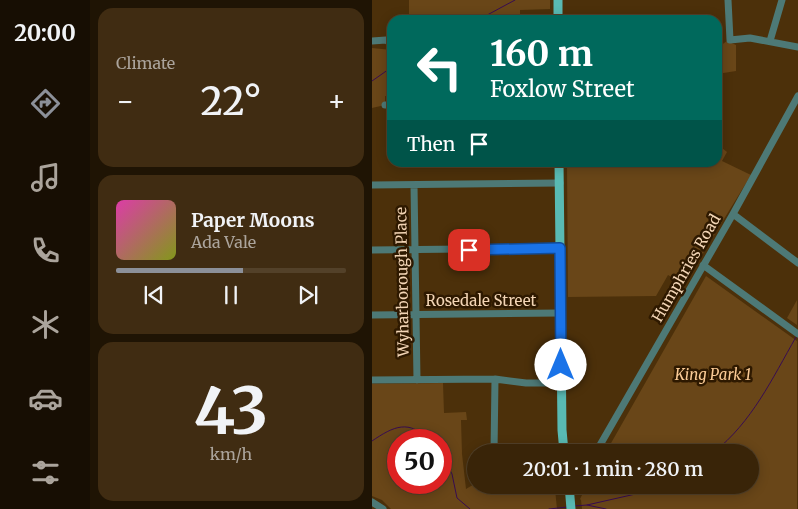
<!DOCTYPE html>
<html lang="en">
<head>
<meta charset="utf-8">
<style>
  body { margin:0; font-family:Merriweather,serif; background:#402c12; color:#f1f3f6; height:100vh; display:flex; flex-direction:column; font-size:19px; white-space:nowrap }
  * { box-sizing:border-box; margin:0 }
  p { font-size:16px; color:#aba49c }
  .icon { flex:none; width:28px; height:28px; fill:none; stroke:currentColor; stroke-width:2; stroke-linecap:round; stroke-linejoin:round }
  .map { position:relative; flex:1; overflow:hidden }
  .drawer { display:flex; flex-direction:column; gap:8px; padding:8px; background:#1f1404; width:282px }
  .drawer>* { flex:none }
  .top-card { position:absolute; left:15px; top:15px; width:335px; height:152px; border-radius:15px; box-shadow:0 2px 12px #0003,0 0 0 1px #534129; background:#00695c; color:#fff; overflow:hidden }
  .speed { position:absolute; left:15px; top:429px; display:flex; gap:10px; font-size:25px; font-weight:700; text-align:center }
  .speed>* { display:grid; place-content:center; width:65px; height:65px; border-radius:50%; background:#392408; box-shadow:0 2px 12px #0003,0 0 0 1px #534129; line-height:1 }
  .speed .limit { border:8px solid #d22; background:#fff; color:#111 }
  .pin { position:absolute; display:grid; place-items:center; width:42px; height:42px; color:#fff; margin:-21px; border-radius:10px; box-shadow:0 2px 8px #0006 }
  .me { position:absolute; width:55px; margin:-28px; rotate:0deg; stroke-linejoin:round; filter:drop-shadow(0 0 4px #0008) }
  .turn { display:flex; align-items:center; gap:18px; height:105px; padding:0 20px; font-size:22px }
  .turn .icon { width:65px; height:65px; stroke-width:2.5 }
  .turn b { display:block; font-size:35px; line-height:42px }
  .then { display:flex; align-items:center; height:48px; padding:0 20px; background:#0003; gap:10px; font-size:19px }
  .big { font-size:38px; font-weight:600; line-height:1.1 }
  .drawer .widget { flex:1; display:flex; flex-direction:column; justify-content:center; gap:8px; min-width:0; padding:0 18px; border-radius:15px; background:#402c12 }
  .drawer .dial { align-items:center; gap:0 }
  .dial b { font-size:65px; line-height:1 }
  .song { display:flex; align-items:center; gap:15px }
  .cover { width:60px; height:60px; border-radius:8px; background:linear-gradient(135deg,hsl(320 70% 55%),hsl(70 70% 35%)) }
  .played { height:5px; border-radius:2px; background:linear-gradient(90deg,#8c9099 55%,#534129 55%) }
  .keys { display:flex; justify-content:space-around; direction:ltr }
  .heat { display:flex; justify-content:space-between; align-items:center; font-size:28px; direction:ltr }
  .trip { position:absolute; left:95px; top:444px; width:292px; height:50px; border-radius:25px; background:#392408; box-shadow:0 2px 12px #0003,0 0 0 1px #534129; font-weight:600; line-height:50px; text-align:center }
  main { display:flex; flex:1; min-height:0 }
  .tab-bar { display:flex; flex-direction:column; width:90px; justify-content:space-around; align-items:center; background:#170e03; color:#aba49c }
  .tab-bar .icon { width:35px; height:35px }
  .tab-bar .active { color:#8c9099 }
  .tab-bar b { font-size:22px; color:#f1f3f6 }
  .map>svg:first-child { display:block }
</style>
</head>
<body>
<main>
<nav class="tab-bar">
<b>20:00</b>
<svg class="icon active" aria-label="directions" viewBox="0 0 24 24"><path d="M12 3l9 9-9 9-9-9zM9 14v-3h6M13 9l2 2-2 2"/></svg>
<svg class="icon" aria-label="music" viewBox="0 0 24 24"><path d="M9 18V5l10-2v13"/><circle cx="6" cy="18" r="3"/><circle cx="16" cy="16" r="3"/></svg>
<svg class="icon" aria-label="phone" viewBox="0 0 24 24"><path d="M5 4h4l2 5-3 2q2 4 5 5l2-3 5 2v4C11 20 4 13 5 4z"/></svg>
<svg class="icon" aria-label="climate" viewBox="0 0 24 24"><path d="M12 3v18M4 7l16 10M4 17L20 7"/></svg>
<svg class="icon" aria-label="car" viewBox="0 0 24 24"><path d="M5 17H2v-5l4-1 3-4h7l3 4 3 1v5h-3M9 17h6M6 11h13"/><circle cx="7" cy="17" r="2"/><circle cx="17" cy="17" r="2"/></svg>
<svg class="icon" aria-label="filters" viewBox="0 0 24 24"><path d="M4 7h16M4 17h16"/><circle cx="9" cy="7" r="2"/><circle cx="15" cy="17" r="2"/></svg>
</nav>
<section class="drawer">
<div class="widget"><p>Climate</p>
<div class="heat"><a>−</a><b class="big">22°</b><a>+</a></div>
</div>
<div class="widget">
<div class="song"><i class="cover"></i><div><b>Paper Moons</b><p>Ada Vale</p></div></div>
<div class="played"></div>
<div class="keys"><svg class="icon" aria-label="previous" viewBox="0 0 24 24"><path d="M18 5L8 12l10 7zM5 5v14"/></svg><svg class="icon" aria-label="pause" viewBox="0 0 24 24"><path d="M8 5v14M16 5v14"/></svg><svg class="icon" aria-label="next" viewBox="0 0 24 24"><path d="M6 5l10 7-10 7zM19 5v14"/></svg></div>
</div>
<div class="widget dial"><b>43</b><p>km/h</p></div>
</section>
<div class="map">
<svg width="426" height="509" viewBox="0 0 426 509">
  <rect width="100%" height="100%" fill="#4c300a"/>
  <!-- green -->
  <path fill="#694618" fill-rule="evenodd" d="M37,0h141v9l-30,1v10h-111z
    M355,41l9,4v26l-19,3v-26z
    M0,48l20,2v47l-7,-1v9l-13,3z
    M345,144l10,8 -5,9 29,14 -67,109 -16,-9 -12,21 -88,1 -1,-134 150,-1z
    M334,276l91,65v168h-215l-1,-9 -1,-1 7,-14h164v-33h-145z
    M425,300v25l-10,-7z
    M71,383l1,30 22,-1 1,8h-6l1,34 4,35 10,-6v2h42l9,5 28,-1 2,20h-166l-9,-9 -10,-4v-112zM26,440h43v42h-43z"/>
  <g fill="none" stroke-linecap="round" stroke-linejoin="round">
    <!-- stream -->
    <path stroke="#380c51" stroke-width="1" d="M106,20l37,-20
      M0,81l20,-14
      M0,441c22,-15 37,-22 57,-1
      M69,452l11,22 5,24 13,11
      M342,452c38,-30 58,-73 82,-115
      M215,505l53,-12 20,-8
      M202,506l13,-1 19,4
      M177,509l19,-2"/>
    <!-- minor -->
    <path stroke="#4d7976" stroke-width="7" d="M356,0l2,40 20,-2 48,9
      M0,41l14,-1 6,4
      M398,41l12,-41
      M13,105h7
      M0,185l188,-2
      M42,185l3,195
      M361,214l65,49
      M0,250l188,-2
      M331,265l95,69
      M0,315l188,-2
      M0,380l123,-1 31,4h35
      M122,452l1,-73
      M224,452l137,-238 65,-118
      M0,502l11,7"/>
    <!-- major -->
    <path stroke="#59bab3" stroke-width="9" d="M186,0v20
      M187,162l3,268 2,22
      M197,485l2,24"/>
  </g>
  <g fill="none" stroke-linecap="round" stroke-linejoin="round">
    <!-- route casing -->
    <g stroke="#114b97" stroke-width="12">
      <path id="route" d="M97,250l91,-2 1,117"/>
    </g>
    <!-- route -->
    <use href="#route" stroke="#1a73e8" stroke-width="9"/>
  </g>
  <g text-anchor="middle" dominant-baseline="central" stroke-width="5" stroke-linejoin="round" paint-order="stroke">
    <!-- street labels -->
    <g font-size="15" fill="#f3d5b5" stroke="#2e1900">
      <text transform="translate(314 268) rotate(-60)">Humphries Road</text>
      <text transform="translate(30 282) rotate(-91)">Wyharborough Place</text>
      <text x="109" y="300">Rosedale Street</text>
    </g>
    <!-- park labels -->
    <g font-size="15" font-style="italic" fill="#fbcb95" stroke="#2e1900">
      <text x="341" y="374">King Park 1</text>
    </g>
  </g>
</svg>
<div class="speed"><div class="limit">50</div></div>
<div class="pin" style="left:97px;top:250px;background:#d93025"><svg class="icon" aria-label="arrive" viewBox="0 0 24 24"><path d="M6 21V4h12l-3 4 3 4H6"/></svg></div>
<svg class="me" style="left:189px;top:365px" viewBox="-20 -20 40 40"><circle r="19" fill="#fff"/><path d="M0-13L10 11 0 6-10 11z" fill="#1a73e8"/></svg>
<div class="trip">20:01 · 1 min · 280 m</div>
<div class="top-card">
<div class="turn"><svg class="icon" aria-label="left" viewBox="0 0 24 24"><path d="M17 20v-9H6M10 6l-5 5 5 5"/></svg><div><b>160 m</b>Foxlow Street</div></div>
<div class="then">Then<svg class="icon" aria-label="arrive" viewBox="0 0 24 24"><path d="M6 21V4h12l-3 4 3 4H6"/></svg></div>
</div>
</div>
</main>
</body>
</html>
